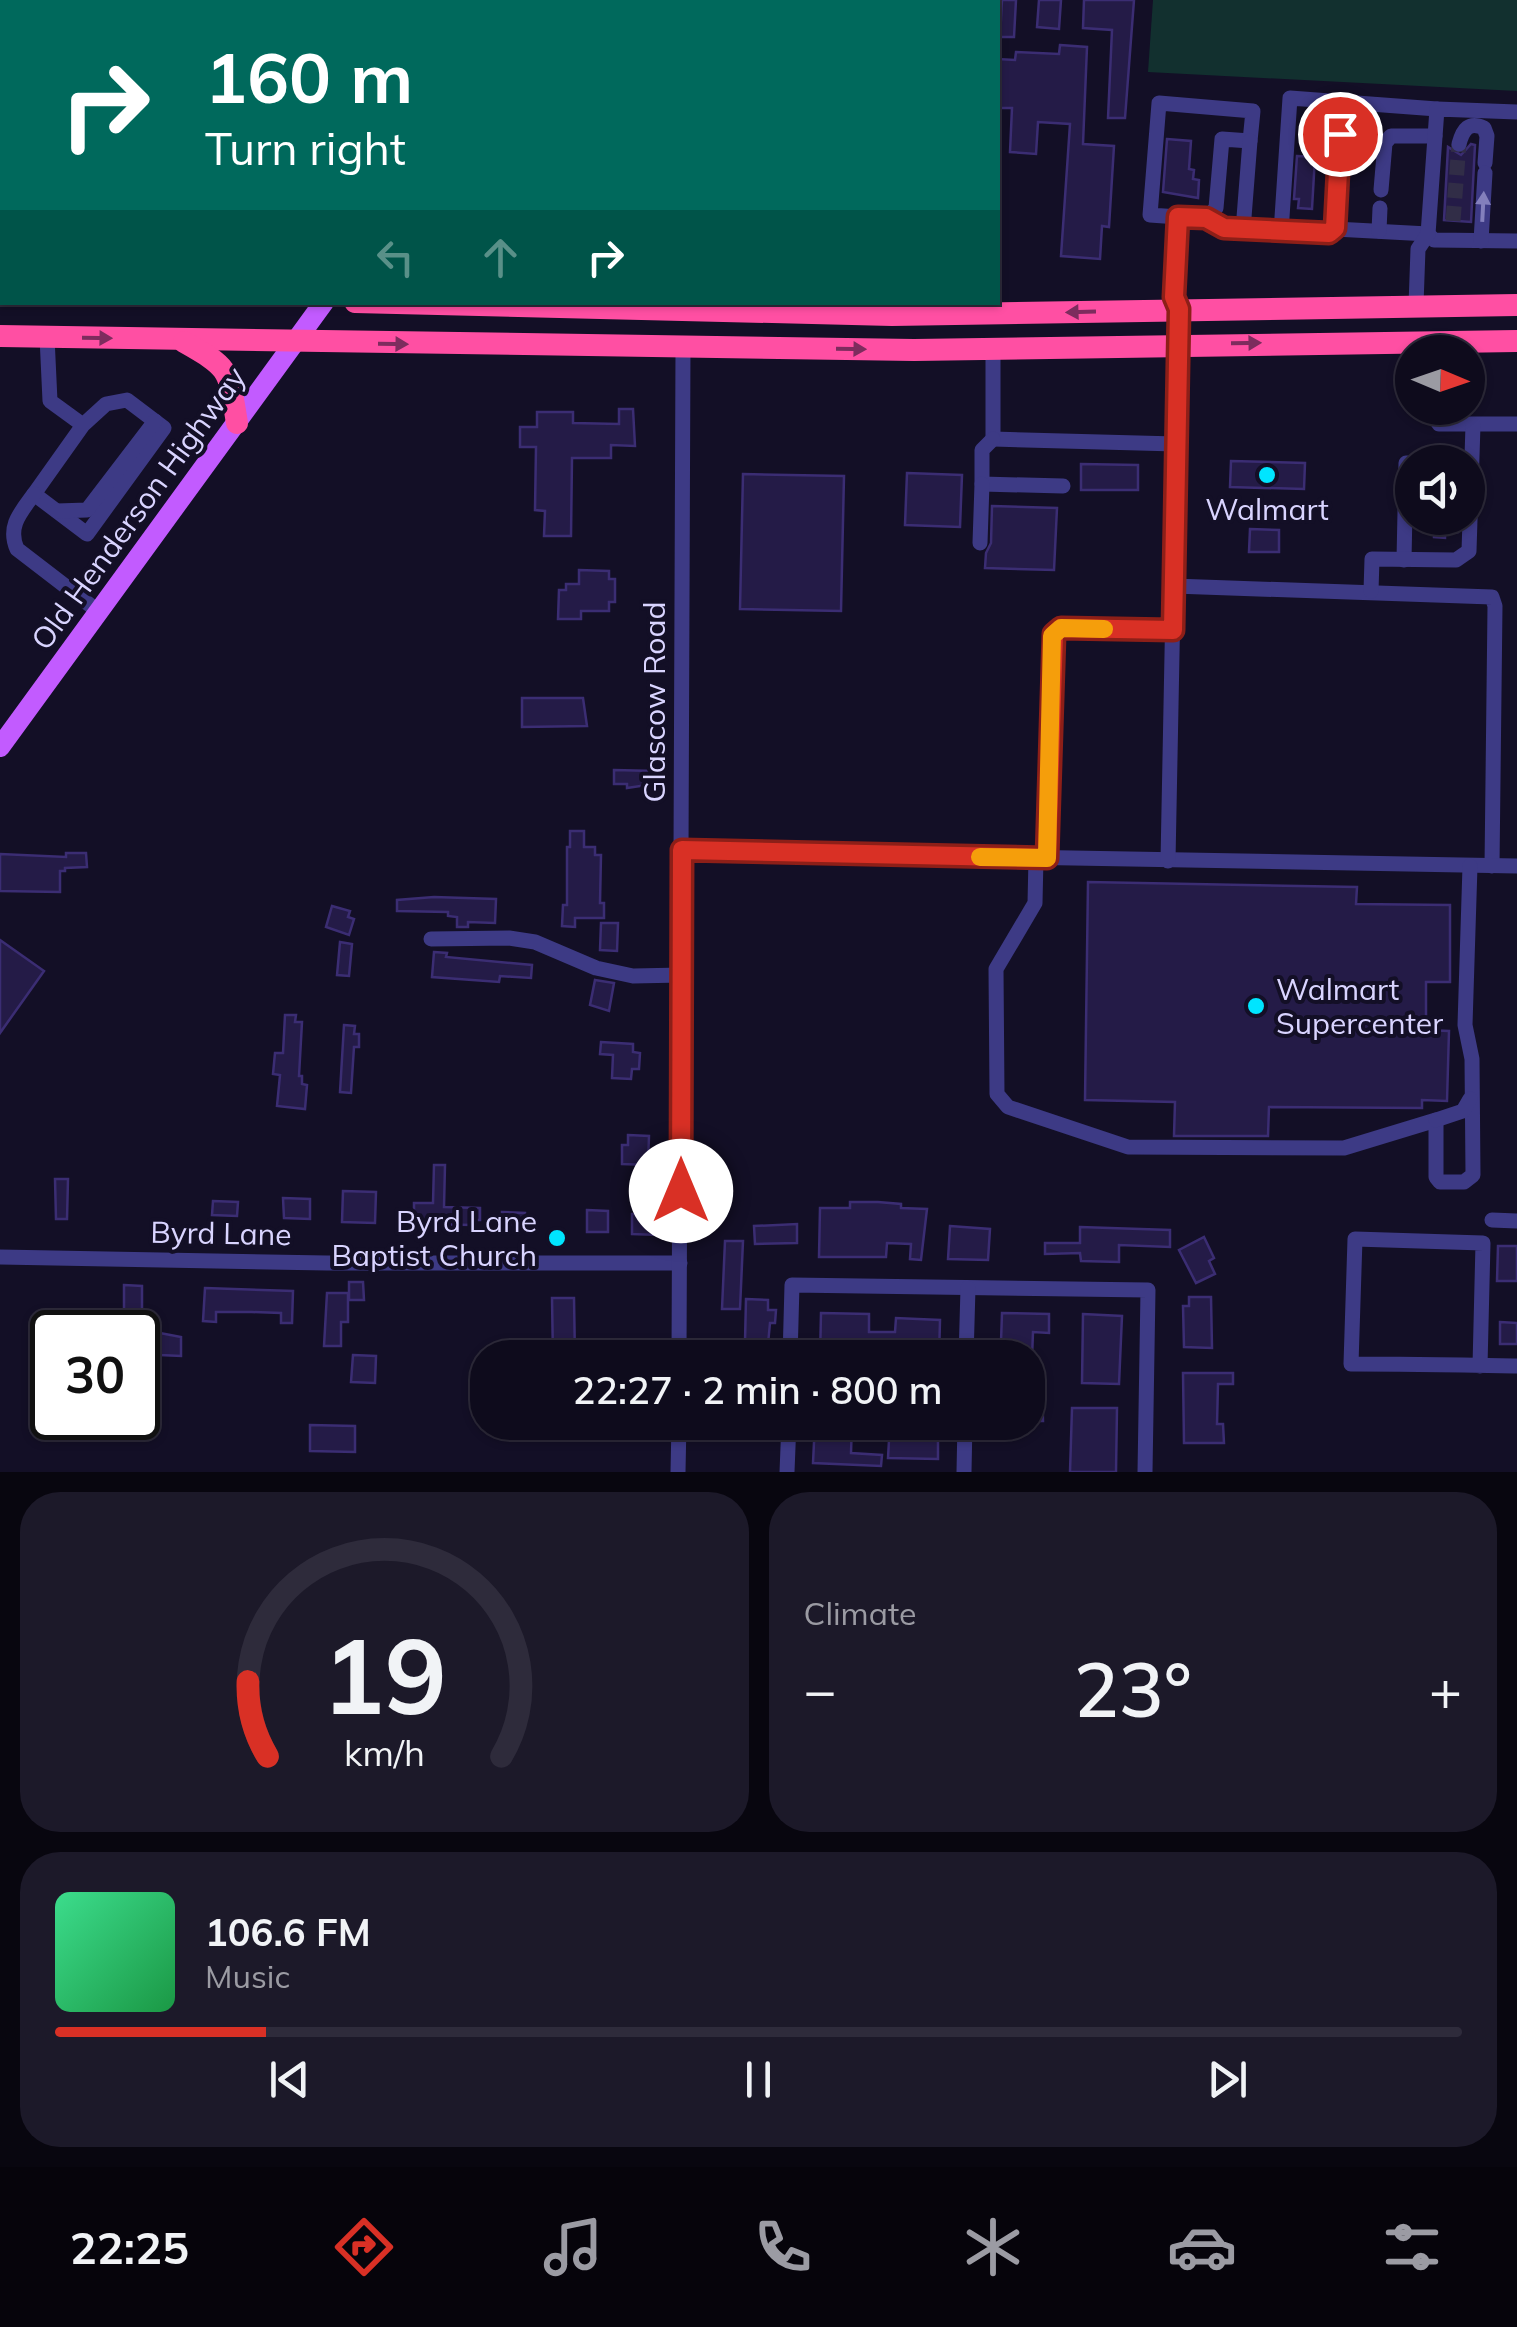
<!DOCTYPE html>
<meta charset="utf-8">
<style>
body{margin:0;font-family:Mulish,sans-serif;background:#1c1929;color:#f1f3f6;height:100vh;display:flex;flex-direction:column;font-size:38px;white-space:nowrap}
*{box-sizing:border-box;margin:0}
p{font-size:32px;color:#9b9ba3}
.icon{flex:none;width:55px;height:55px;fill:none;stroke:currentColor;stroke-width:2;stroke-linecap:round;stroke-linejoin:round}
.map{position:relative;height:1472px;overflow:hidden}
.panel{display:flex;flex-direction:column;gap:20px;padding:20px;background:#08060f;flex:1}
.panel>*{flex:none}
.top-card{position:absolute;left:0px;top:0px;width:1000px;height:305px;box-shadow:0 2px 8px #0004,0 0 0 2px #2e2b3b;background:#00695c;color:#fff;overflow:hidden}
.needle{width:65px;rotate:92deg}
.fabs{position:absolute;left:1395px;top:335px;display:grid;gap:20px}
.fabs a{display:grid;place-items:center;width:90px;height:90px;border-radius:50%;background:#0e0b1c;box-shadow:0 2px 8px #0004,0 0 0 2px #2e2b3b;font-size:50px}
.speed{position:absolute;left:30px;top:1310px;display:flex;gap:20px;font-size:50px;font-weight:700;text-align:center}
.speed>*{display:grid;place-content:center;width:130px;height:130px;border-radius:50%;background:#0e0b1c;box-shadow:0 2px 8px #0004,0 0 0 2px #2e2b3b;line-height:1}
.speed .limit{border:5px solid #111;border-radius:15px;background:#fff;color:#111}
.pin{position:absolute;display:grid;place-items:center;width:85px;height:85px;color:#fff;margin:-42px;border:5px solid #fff;border-radius:50%;box-shadow:0 2px 10px #0007}
.me{position:absolute;width:110px;margin:-55px;rotate:0deg;stroke-linejoin:round;filter:drop-shadow(0 0 8px #0008)}
.turn{display:flex;align-items:center;gap:35px;height:210px;padding:0 40px;font-size:45px}
.turn .icon{width:130px;height:130px;stroke-width:2.5}
.turn b{display:block;font-size:70px;line-height:85px}
.lanes{display:flex;align-items:center;height:95px;padding:0 40px;background:#0003;justify-content:center;gap:50px;direction:ltr}
.lanes .off{opacity:.35}
.big{font-size:75px;font-weight:600;line-height:1.1}
.panel .card{flex:1;display:flex;flex-direction:column;justify-content:center;gap:15px;min-width:0;padding:0 35px;border-radius:40px;background:#1c1929}
.panel .dial{align-items:center;gap:0}
.dial svg{height:260px;overflow:visible;fill:none;stroke:#2e2b3b;stroke-width:7;stroke-linecap:round;text-anchor:middle}
.dial text{fill:#f1f3f6;stroke:none}
.song{display:flex;align-items:center;gap:30px}
.cover{width:120px;height:120px;border-radius:15px;background:linear-gradient(135deg,hsl(150 70% 55%),hsl(140 70% 35%))}
.played{height:10px;border-radius:5px;background:linear-gradient(90deg,#d93025 15%,#2e2b3b 15%)}
.keys{display:flex;justify-content:space-around;direction:ltr}
.heat{display:flex;justify-content:space-between;align-items:center;font-size:55px;direction:ltr}
.panel .tiles{flex:1;display:grid;gap:20px;grid-template-columns:1fr 1fr}
.card:last-child{grid-column:span 2}
.trip{position:absolute;left:470px;top:1340px;width:575px;height:100px;border-radius:40px;background:#0e0b1c;box-shadow:0 2px 8px #0004,0 0 0 2px #2e2b3b;font-weight:600;line-height:100px;text-align:center}
.tabs{display:flex;height:160px;justify-content:space-around;align-items:center;background:#06040b;color:#9b9ba3}
.tabs .icon{width:70px;height:70px}
.tabs .on{color:#d93025}
.tabs b{font-size:45px;color:#f1f3f6}
.map>svg:first-child{display:block}
.green{fill:#12302f}
.building{fill:#241b47;stroke:#3b2d73;stroke-width:2.5}
.lines{fill:none;stroke-linecap:round;stroke-linejoin:round}
.minor-tunnel{stroke:#312d47;stroke-width:15;stroke-dasharray:15 8;stroke-linecap:butt}
.minor{stroke:#3d3a85;stroke-width:15}
.major{stroke:#c25bff;stroke-width:20}
.highway{stroke:#ff4fa3;stroke-width:22}
.oneway{fill:#837fbc}
.oneway2{fill:#7d2c5e}
.route-casing{stroke:#8d1f18;stroke-width:25}
.route{stroke:#d93025;stroke-width:18}
.slow{stroke:#f59e0b;stroke-width:18}
.poi-dot{fill:#00e5ff;stroke:#130f26;stroke-width:4}
.labels{text-anchor:middle;dominant-baseline:central;stroke-width:8;stroke-linejoin:round;paint-order:stroke}
.street-label{font-size:30px;fill:#d9d4ff;stroke:#130f26}
.poi-label{font-size:30px;fill:#d9d4ff;stroke:#130f26}
</style>
<div class="map">
<svg width="1517" height="1472" viewBox="0 0 1517 1472">
<rect width="100%" height="100%" fill="#130f26"/>
<!-- green -->
<polygon class="green" points="1153,0 1517,0 1517,91 1148,72"/>
<!-- building -->
<g class="building">
<polygon points="1002,0 1016,0 1014,37 1000,37"/>
<polygon points="1039,0 1061,0 1059,29 1037,27"/>
<polygon points="1084,0 1134,0 1125,118 1108,118 1112,30 1083,28"/>
<polygon points="1060,45 1087,47 1083,144 1114,146 1109,227 1102,226 1100,259 1061,256 1070,124 1038,122 1036,154 1010,152 1012,108 998,108 998,59 1015,60 1016,52 1059,54"/>
<polygon points="1167,139 1191,141 1189,169 1194,170 1193,179 1199,180 1198,198 1163,192"/>
<polygon points="1471,144 1475,145 1471,222 1444,220 1448,147 1461,155"/>
<polygon points="1297,156 1315,157 1312,209 1298,208 1299,199 1294,199"/>
<polygon points="619,409 633,409 635,446 611,445 611,458 572,458 571,536 544,536 545,511 535,510 536,447 520,447 520,427 537,427 537,412 573,412 573,423 619,424"/>
<polygon points="1231,461 1305,463 1304,489 1230,487"/>
<polygon points="1081,464 1138,465 1138,490 1081,490"/>
<polygon points="907,473 962,475 960,527 905,525"/>
<polygon points="743,474 844,476 841,611 740,609"/>
<polygon points="992,506 1057,508 1054,570 985,568 986,553 991,543"/>
<polygon points="1434,518 1459,518 1458,532 1445,532 1445,538 1434,537"/>
<polygon points="1250,529 1279,530 1279,552 1249,552"/>
<polygon points="579,570 609,571 609,579 615,579 615,602 609,602 609,611 581,611 581,619 558,619 559,590 566,590 566,584 579,584"/>
<polygon points="522,698 583,698 587,726 522,727"/>
<polygon points="614,770 655,771 654,784 627,788 627,784 614,784"/>
<polygon points="570,831 584,831 584,847 595,847 595,855 601,855 600,903 604,903 604,918 575,918 575,927 562,926 563,905 567,905 567,847 570,847"/>
<polygon points="66,853 86,853 87,867 65,868 65,871 60,871 60,892 0,891 0,854 66,857"/>
<polygon points="1088,882 1357,887 1356,904 1450,905 1450,982 1426,982 1426,1030 1449,1031 1447,1101 1422,1100 1422,1108 1269,1107 1268,1136 1174,1136 1175,1102 1085,1100"/>
<polygon points="434,897 496,899 495,923 468,922 468,927 457,927 457,917 448,916 448,912 397,911 397,900"/>
<polygon points="332,906 350,911 348,917 354,919 349,935 326,927"/>
<polygon points="601,923 618,923 617,951 600,950"/>
<polygon points="0,940 44,971 0,1033"/>
<polygon points="340,942 352,944 349,976 337,975"/>
<polygon points="434,952 447,953 446,957 532,965 531,978 500,976 499,982 432,977"/>
<polygon points="595,980 614,983 609,1011 590,1005"/>
<polygon points="285,1015 296,1015 295,1022 302,1022 299,1076 302,1076 302,1084 307,1085 305,1109 277,1106 280,1075 273,1074 275,1053 283,1053"/>
<polygon points="344,1025 355,1026 354,1034 359,1034 359,1047 354,1047 351,1093 340,1092"/>
<polygon points="601,1042 633,1044 633,1052 640,1053 639,1069 632,1069 631,1079 612,1078 613,1055 600,1054"/>
<polygon points="628,1135 649,1136 648,1165 622,1164 622,1145 628,1145"/>
<polygon points="434,1165 445,1165 444,1207 480,1208 480,1220 475,1220 474,1225 414,1224 414,1203 433,1203"/>
<polygon points="55,1179 68,1179 67,1219 56,1219"/>
<polygon points="343,1191 376,1192 375,1223 342,1222"/>
<polygon points="283,1198 310,1199 310,1219 284,1218"/>
<polygon points="213,1201 238,1202 237,1216 212,1215"/>
<polygon points="850,1202 878,1202 901,1204 901,1208 927,1209 921,1260 910,1259 911,1244 887,1243 886,1257 819,1257 820,1208 850,1208"/>
<polygon points="587,1210 608,1211 608,1232 587,1232"/>
<polygon points="502,1212 525,1213 525,1225 502,1225"/>
<polygon points="632,1214 660,1214 659,1235 632,1234"/>
<polygon points="797,1224 797,1243 755,1244 754,1226"/>
<polygon points="950,1226 990,1229 988,1260 948,1259"/>
<polygon points="1080,1227 1170,1230 1170,1247 1119,1245 1119,1262 1081,1261 1080,1253 1045,1254 1045,1243 1080,1243"/>
<polygon points="1204,1237 1214,1258 1209,1261 1215,1274 1196,1283 1179,1250"/>
<polygon points="725,1241 743,1241 740,1309 722,1309"/>
<polygon points="1498,1246 1517,1246 1517,1281 1497,1281"/>
<polygon points="349,1282 363,1282 364,1300 349,1300"/>
<polygon points="124,1285 142,1286 142,1312 124,1311"/>
<polygon points="205,1288 293,1291 292,1323 281,1323 281,1313 252,1312 216,1312 216,1322 203,1321"/>
<polygon points="327,1293 348,1293 348,1322 341,1322 341,1346 324,1346"/>
<polygon points="1189,1297 1211,1297 1212,1348 1184,1347 1183,1306 1189,1306"/>
<polygon points="552,1298 574,1298 575,1358 553,1358"/>
<polygon points="746,1299 768,1300 768,1310 776,1310 775,1323 770,1323 768,1344 758,1343 758,1350 747,1349 745,1342"/>
<polygon points="821,1313 869,1314 869,1332 895,1332 896,1318 940,1320 939,1358 820,1358"/>
<polygon points="1002,1313 1049,1314 1049,1333 1033,1332 1032,1358 992,1358 992,1342 1001,1342"/>
<polygon points="1083,1314 1122,1316 1119,1384 1082,1383"/>
<polygon points="1500,1322 1517,1323 1517,1344 1500,1344"/>
<polygon points="160,1333 181,1337 181,1356 160,1355"/>
<polygon points="353,1355 376,1356 375,1383 351,1382"/>
<polygon points="1028,1373 1042,1374 1043,1421 1028,1421"/>
<polygon points="1183,1373 1233,1373 1233,1384 1218,1384 1217,1424 1223,1424 1224,1443 1184,1443"/>
<polygon points="1072,1408 1117,1408 1116,1472 1070,1472"/>
<polygon points="815,1422 852,1422 851,1453 882,1455 881,1466 813,1463"/>
<polygon points="890,1422 938,1422 938,1459 888,1458"/>
<polygon points="310,1425 355,1426 355,1452 310,1451"/>
</g>
<g class="lines">
<!-- minor-tunnel -->
<polyline class="minor-tunnel" points="1453,221 1459,144"/>
<!-- minor -->
<g class="minor">
<polyline points="805,2 805,0"/>
<polyline points="0,111 2,111"/>
<path d="M1459,144c4,-15 10,-23 25,-16l3,8 -2,27"/>
<polyline points="1381,190 1385,143 1391,136 1435,136"/>
<polyline points="1178,217 1150,215 1159,103 1253,111 1250,141 1222,139 1216,208 1206,218"/>
<polyline points="1335,229 1428,234 1434,240 1517,241"/>
<polyline points="1243,230 1250,141"/>
<polyline points="1379,231 1380,208"/>
<polyline points="1281,232 1290,98 1437,109"/>
<polyline points="1481,241 1485,173"/>
<polyline points="0,248 2,225"/>
<polyline points="1416,305 1418,249 1428,234 1437,109 1517,112"/>
<polyline points="1179,309 1174,297 1178,217 1206,218 1224,229 1329,233 1335,229 1342,102"/>
<polyline points="47,337 50,401 83,425 106,404 127,400 164,428 87,534 34,494 83,425"/>
<polyline points="993,349 993,439 1176,444"/>
<polyline points="1428,408 1439,424 1517,424"/>
<polyline points="993,439 982,450 982,484 1063,486"/>
<path d="M34,494c-13,18 -27,32 -17,55l82,63"/>
<polyline points="57,511 87,510 155,421"/>
<polyline points="980,543 982,484"/>
<polyline points="1404,560 1406,463 1412,463"/>
<polyline points="1174,586 1492,597 1495,606 1492,866"/>
<polyline points="1371,591 1372,559 1456,560 1469,551 1473,425"/>
<polyline points="682,851 1517,866"/>
<polyline points="1036,858 1035,903 996,969 997,1094 1008,1107 1128,1147 1344,1148 1436,1120 1436,1177 1440,1182 1464,1182 1473,1175 1472,1059 1465,1025 1470,866"/>
<polyline points="1047,858 1054,633 1061,628 1173,630"/>
<polyline points="1168,861 1178,344"/>
<polyline points="431,939 509,938 535,942 596,968 633,976 682,975"/>
<polyline points="1436,1120 1463,1111 1470,1099"/>
<polyline points="1492,1220 1517,1221"/>
<polyline points="0,1257 327,1263 680,1263"/>
<polyline points="679,1358 683,346"/>
<polyline points="790,1358 792,1285 1148,1290 1145,1472"/>
<polyline points="966,1358 968,1288"/>
<path d="M1480,1366l3,-123 -128,-4 -4,125c55,0 110,1 166,2"/>
<polyline points="678,1472 679,1422"/>
<polyline points="787,1472 789,1422"/>
<polyline points="964,1472 965,1422"/>
</g>
<!-- major -->
<g class="major">
<polyline points="552,2 554,0"/>
<polyline points="0,747 324,302"/>
</g>
<!-- highway -->
<g class="highway">
<polyline points="0,296 2,296"/>
<polyline points="355,302 892,315 1517,305"/>
<polyline points="0,336 914,350 1517,341"/>
<path d="M184,342c48,27 44,28 53,81"/>
</g>
</g>
<!-- one-way arrows -->
<defs><path id="oneway-solid" d="M-6-.8H1V-3.2L6.5 0L1 3.2V.8H-6Z" transform="scale(2.5)"/></defs>
<use class="oneway" href="#oneway-solid" transform="translate(1483 207) rotate(-87)"/>
<g class="oneway2">
<use href="#oneway-solid" transform="translate(1081 312) rotate(178)"/>
<use href="#oneway-solid" transform="translate(97 338) rotate(1)"/>
<use href="#oneway-solid" transform="translate(1246 343) rotate(-1)"/>
<use href="#oneway-solid" transform="translate(393 344) rotate(1)"/>
<use href="#oneway-solid" transform="translate(851 349) rotate(1)"/>
</g>
<g class="lines">
<!-- route casing -->
<g class="route-casing">
<polyline id="route" points="681,1191 682,850 1047,858 1054,634 1061,628 1173,630 1179,309 1174,297 1178,217 1206,218 1224,228 1329,233 1335,228 1340,134"/>
</g>
<!-- route -->
<use href="#route" class="route"/>
<!-- slow -->
<polyline class="slow" points="980,857 1047,858 1052,636 1061,628 1104,629"/>
</g>
<!-- markers -->
<g class="poi-dot">
<circle cx="1267" cy="475" r="10"/>
<circle cx="1256" cy="1006" r="10"/>
<circle cx="557" cy="1238" r="10"/>
</g>
<g class="labels">
<!-- street labels -->
<g class="street-label">
<text transform="translate(138 508) rotate(-54)">Old Henderson Highway</text>
<text transform="translate(654 702) rotate(-90)">Glascow Road</text>
<text transform="translate(221 1233) rotate(1)">Byrd Lane</text>
</g>
<!-- poi labels -->
<g class="poi-label">
<text x="1267" y="509">Walmart</text>
<text x="1276" y="989" text-anchor="start">Walmart<tspan x="1276" dy="34">Supercenter</tspan></text>
<text x="537" y="1221" text-anchor="end">Byrd Lane<tspan x="537" dy="34">Baptist Church</tspan></text>
</g>
</g>
</svg>
<div class="fabs">
<a><svg class="needle" viewBox="-14 -14 28 28"><path d="M0-13l5 13h-10z" fill="#e53935"/><path d="M0 13l5-13h-10z" fill="#9b9ba3"/></svg></a>
<a><svg class="icon" aria-label="sound" viewBox="0 0 24 24"><path d="M4 9h4l5-4v14l-5-4H4zM17 9q2 3 0 6"/></svg></a>
</div>
<div class="speed"><div class="limit">30</div></div>
<div class="pin" style="left:1340px;top:134px;background:#d93025"><svg class="icon" aria-label="arrive" viewBox="0 0 24 24"><path d="M6 21V4h12l-3 4 3 4H6"/></svg></div>
<svg class="me" style="left:681px;top:1191px" viewBox="-20 -20 40 40"><circle r="19" fill="#fff"/><path d="M0-13L10 11 0 6-10 11z" fill="#d93025"/></svg>
<div class="trip">22:27 · 2 min · 800 m</div>
<div class="top-card">
<div class="turn"><svg class="icon" aria-label="right" viewBox="0 0 24 24"><path d="M7 20v-9h11M14 6l5 5-5 5"/></svg><div><b>160 m</b>Turn right</div></div>
<div class="lanes"><svg class="icon off" aria-label="left" viewBox="0 0 24 24"><path d="M17 20v-9H6M10 6l-5 5 5 5"/></svg><svg class="icon off" aria-label="ahead" viewBox="0 0 24 24"><path d="M12 20V5M6 11l6-6 6 6"/></svg><svg class="icon" aria-label="right" viewBox="0 0 24 24"><path d="M7 20v-9h11M14 6l5 5-5 5"/></svg></div>
</div>
</div>
<section class="panel">
<div class="tiles">
<div class="card dial"><svg viewBox="0 0 100 80">
<path d="M14 69A42 42 0 1 1 86 69"/>
<path d="M14 69A42 42 0 0 1 8 46" stroke="#d93025"/>
<text x="50" y="56" font-size="32" font-weight="700">19</text>
<text x="50" y="72" font-size="11">km/h</text>
</svg></div>
<div class="card"><p>Climate</p>
<div class="heat"><a>−</a><b class="big">23°</b><a>+</a></div>
</div>
<div class="card">
<div class="song"><i class="cover"></i><div><b>106.6 FM</b><p>Music</p></div></div>
<div class="played"></div>
<div class="keys"><svg class="icon" aria-label="previous" viewBox="0 0 24 24"><path d="M18 5L8 12l10 7zM5 5v14"/></svg><svg class="icon" aria-label="pause" viewBox="0 0 24 24"><path d="M8 5v14M16 5v14"/></svg><svg class="icon" aria-label="next" viewBox="0 0 24 24"><path d="M6 5l10 7-10 7zM19 5v14"/></svg></div>
</div>
</div>
</section>
<nav class="tabs">
<b>22:25</b>
<svg class="icon on" aria-label="directions" viewBox="0 0 24 24"><path d="M12 3l9 9-9 9-9-9zM9 14v-3h6M13 9l2 2-2 2"/></svg>
<svg class="icon" aria-label="music" viewBox="0 0 24 24"><path d="M9 18V5l10-2v13"/><circle cx="6" cy="18" r="3"/><circle cx="16" cy="16" r="3"/></svg>
<svg class="icon" aria-label="phone" viewBox="0 0 24 24"><path d="M5 4h4l2 5-3 2q2 4 5 5l2-3 5 2v4C11 20 4 13 5 4z"/></svg>
<svg class="icon" aria-label="climate" viewBox="0 0 24 24"><path d="M12 3v18M4 7l16 10M4 17L20 7"/></svg>
<svg class="icon" aria-label="car" viewBox="0 0 24 24"><path d="M5 17H2v-5l4-1 3-4h7l3 4 3 1v5h-3M9 17h6M6 11h13"/><circle cx="7" cy="17" r="2"/><circle cx="17" cy="17" r="2"/></svg>
<svg class="icon" aria-label="filters" viewBox="0 0 24 24"><path d="M4 7h16M4 17h16"/><circle cx="9" cy="7" r="2"/><circle cx="15" cy="17" r="2"/></svg>
</nav>
